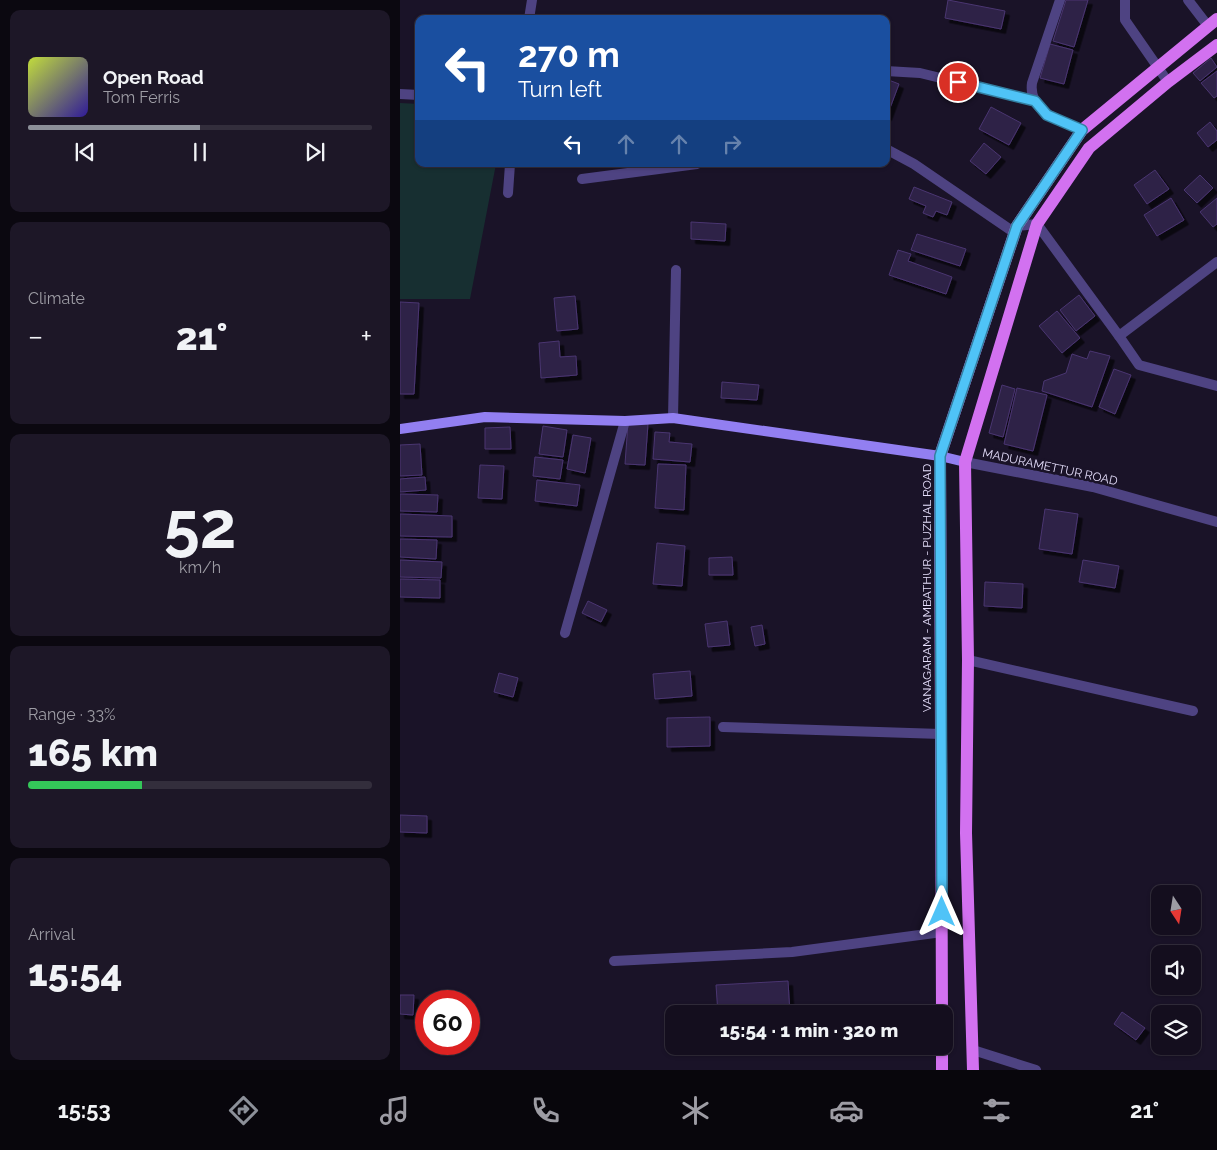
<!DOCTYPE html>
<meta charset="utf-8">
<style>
body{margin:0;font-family:Raleway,sans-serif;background:#1d1727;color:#f1f3f6;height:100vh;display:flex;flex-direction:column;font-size:19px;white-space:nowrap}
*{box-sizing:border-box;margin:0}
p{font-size:16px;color:#9d9ca4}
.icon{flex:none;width:28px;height:28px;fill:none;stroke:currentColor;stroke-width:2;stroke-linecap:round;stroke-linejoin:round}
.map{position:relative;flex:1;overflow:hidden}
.sheet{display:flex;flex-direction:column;gap:10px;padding:10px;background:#0b0810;width:400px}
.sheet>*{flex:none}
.guide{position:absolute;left:15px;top:15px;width:475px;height:152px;border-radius:10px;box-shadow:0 1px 4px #0004,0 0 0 1px #332e3c;background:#1a4fa0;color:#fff;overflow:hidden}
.needle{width:32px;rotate:168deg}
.buttons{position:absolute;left:751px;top:885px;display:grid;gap:10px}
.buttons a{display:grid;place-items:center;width:50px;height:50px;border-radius:10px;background:#140e1e;box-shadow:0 1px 4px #0004,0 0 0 1px #332e3c;font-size:25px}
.speed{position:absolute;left:15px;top:990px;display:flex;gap:10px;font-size:25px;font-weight:700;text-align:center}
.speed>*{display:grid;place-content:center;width:65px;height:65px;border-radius:50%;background:#140e1e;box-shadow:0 1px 4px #0004,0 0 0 1px #332e3c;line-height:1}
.speed .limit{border:8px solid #d22;background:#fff;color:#111}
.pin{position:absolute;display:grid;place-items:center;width:42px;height:42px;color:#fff;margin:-21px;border:2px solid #fff;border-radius:50%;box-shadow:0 1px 5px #0007}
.me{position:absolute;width:55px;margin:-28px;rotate:0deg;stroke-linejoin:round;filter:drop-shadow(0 0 4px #0008)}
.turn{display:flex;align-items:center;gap:18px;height:105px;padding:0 20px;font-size:22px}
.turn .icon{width:65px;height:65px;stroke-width:2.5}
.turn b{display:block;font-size:35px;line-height:42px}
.lanes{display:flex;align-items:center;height:48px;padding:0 20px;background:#0003;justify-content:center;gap:25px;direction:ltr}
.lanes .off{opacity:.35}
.big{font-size:38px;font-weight:800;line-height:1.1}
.sheet .tile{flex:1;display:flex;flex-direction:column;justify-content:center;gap:8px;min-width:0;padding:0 18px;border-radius:10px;background:#1d1727}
.sheet .dial{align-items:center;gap:0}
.dial b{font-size:65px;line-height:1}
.song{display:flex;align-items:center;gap:15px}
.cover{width:60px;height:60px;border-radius:8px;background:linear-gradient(135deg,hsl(70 70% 55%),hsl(250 70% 35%))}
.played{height:5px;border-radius:2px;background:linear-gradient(90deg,#8c9099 50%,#332e3c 50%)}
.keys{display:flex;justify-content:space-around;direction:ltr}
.heat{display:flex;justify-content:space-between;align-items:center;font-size:28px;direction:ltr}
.charge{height:8px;border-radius:4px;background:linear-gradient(90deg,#34c759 33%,#332e3c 0)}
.trip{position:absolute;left:265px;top:1005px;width:288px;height:50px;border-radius:10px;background:#140e1e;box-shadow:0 1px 4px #0004,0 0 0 1px #332e3c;font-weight:800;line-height:50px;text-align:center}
.tab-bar{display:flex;height:80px;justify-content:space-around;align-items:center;background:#08060c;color:#9d9ca4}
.tab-bar .icon{width:35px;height:35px}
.tab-bar .selected{color:#8c9099}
.tab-bar b{font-size:22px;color:#f1f3f6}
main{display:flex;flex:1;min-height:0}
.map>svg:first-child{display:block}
.green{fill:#172f31}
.building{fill:#2e2147;stroke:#4a3671;filter:url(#shadow)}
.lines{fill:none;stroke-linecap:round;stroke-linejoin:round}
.service{stroke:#4e4382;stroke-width:10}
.minor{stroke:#4e4382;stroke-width:10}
.secondary{stroke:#927ff1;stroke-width:10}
.primary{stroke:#d271f0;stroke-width:12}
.route-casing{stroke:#337fa1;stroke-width:12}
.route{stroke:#4fc3f7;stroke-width:9}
.labels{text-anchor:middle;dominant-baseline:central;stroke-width:5;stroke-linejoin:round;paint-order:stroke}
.street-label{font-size:12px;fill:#e5defb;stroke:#1a1328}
</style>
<main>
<section class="sheet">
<div class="tile">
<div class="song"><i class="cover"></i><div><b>Open Road</b><p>Tom Ferris</p></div></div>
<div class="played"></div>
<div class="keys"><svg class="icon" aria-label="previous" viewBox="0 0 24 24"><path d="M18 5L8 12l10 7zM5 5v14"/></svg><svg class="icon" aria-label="pause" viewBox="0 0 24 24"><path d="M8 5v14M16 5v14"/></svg><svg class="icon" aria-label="next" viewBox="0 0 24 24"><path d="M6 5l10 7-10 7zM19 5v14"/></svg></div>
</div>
<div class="tile"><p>Climate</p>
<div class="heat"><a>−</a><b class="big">21°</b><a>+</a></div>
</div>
<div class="tile dial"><b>52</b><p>km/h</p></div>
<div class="tile"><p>Range · 33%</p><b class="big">165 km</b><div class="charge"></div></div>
<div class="tile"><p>Arrival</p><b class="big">15:54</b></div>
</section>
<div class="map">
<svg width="817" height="1070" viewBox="0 0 817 1070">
<defs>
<filter id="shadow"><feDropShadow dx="4.5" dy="4.5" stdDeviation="0" flood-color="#0009"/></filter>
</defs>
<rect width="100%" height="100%" fill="#1a1328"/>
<!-- green -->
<polygon class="green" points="0,103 19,104 19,164 96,164 70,299 0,299"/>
<!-- building -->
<g class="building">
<polygon points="548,0 605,11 601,29 545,18"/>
<polygon points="666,0 688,0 674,47 653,41"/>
<polygon points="650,44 673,50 664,84 640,78"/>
<polygon points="811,58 817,67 800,81 793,73"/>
<polygon points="817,71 817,96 814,98 801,83"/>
<polygon points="486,79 499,84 487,116 486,116"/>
<polygon points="591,107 621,123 609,145 579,129"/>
<polygon points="810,122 817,131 817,140 808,147 797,133"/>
<polygon points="584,143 601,157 586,174 570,161"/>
<polygon points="755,170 769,189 747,204 734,185"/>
<polygon points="800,175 813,188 797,203 784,190"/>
<polygon points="514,187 552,202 547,215 536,211 533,217 523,213 526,206 509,199"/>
<polygon points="771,198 784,220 757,236 744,215"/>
<polygon points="817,198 817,224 813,227 800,212"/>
<polygon points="291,222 326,224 325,241 291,239"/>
<polygon points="517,234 566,249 560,266 511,250"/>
<polygon points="498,250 511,254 508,261 552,277 546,294 489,275"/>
<polygon points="679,295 695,316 676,331 660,310"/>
<polygon points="175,296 178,329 157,331 154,298"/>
<polygon points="0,302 19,303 14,394 0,394"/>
<polygon points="657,311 680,338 662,353 639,326"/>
<polygon points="159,341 160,357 176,356 177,375 141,378 139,343"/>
<polygon points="690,351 710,356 692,407 642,391 644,381 666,373 672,354 687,359"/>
<polygon points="714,369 731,375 715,414 699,407"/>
<polygon points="322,382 359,385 357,400 321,398"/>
<polygon points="602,385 615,389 603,437 589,433"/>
<polygon points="617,388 647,395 633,451 604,444"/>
<polygon points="228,423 248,424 245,465 225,464"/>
<polygon points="143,426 167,430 163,457 139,454"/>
<polygon points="110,427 111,449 85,449 85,428"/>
<polygon points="255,432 270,433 269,442 292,444 290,462 253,459"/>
<polygon points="173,435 191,438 185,473 167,469"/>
<polygon points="20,444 22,475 0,476 0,445"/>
<polygon points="135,457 163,460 160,479 133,476"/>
<polygon points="258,464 286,465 284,510 255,508"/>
<polygon points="80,465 104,466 102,499 78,498"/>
<polygon points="25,477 26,490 0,492 0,479"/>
<polygon points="137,480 180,485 177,506 135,501"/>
<polygon points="0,494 38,495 37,512 0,511"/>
<polygon points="645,509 678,514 672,554 639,549"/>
<polygon points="0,514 52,516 52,537 0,536"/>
<polygon points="0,539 37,540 36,559 0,557"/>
<polygon points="257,543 285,546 282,586 253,584"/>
<polygon points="332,557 333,575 309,575 309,558"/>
<polygon points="0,560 42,562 41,578 0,577"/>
<polygon points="683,560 719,566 715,588 679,582"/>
<polygon points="0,579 40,580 40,598 0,597"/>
<polygon points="585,582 623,584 622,608 584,606"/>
<polygon points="188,601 207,610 201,622 182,613"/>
<polygon points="327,621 330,645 308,647 305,624"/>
<polygon points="362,625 365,644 355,646 351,627"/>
<polygon points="290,671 292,696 255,699 253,674"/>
<polygon points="99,673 118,678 113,697 94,692"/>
<polygon points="310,717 310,746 267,747 267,718"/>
<polygon points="0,815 27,816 27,833 0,832"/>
<polygon points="388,981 390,1014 318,1014 316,985"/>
<polygon points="0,995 14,995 13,1015 0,1014"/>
<polygon points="722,1012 745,1028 736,1040 714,1024"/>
</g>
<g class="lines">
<!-- service -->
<g class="service">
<polyline points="725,0 725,20 768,82"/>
<polyline points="788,0 808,26"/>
<polyline points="129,19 132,0"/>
<polyline points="486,71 520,73 635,101"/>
<polyline points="0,94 19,95"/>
<polyline points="486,149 514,164 615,233"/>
<polyline points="182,179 297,164"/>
<polyline points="108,193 110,164"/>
<polyline points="273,418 276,270"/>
<polyline points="568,660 793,711"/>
<polyline points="214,961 392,952 542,932"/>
</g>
<!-- minor -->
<g class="minor">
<path d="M660,0l-28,83c-4,29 29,38 50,47"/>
<polyline points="617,226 637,224 719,336"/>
<polyline points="817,262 719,336 739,365 817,386"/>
<polyline points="565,462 693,487 817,522"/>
<polyline points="165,633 225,421"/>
<polyline points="323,727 541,734"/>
<polyline points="573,1050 636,1070"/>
</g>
<!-- secondary -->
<polyline class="secondary" points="0,429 85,417 225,421 273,418 540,456 565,462"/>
<!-- primary -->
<g class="primary">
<polyline points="542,1014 540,456 617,226 682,130 817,19"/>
<polyline points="542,1070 542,1046"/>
<polyline points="573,1070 566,833 568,660 565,462 637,224 689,148 768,82 817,45"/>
</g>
</g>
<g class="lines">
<!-- route casing -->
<g class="route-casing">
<polyline id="route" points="542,912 540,456 617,226 682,130 647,115 635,101 558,82"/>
</g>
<!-- route -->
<use href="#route" class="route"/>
</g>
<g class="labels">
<!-- street labels -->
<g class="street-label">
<text transform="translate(650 467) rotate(12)">MADURAMETTUR ROAD</text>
<text transform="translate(527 588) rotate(-90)">VANAGARAM - AMBATHUR - PUZHAL ROAD</text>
</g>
</g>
</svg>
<div class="buttons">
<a><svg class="needle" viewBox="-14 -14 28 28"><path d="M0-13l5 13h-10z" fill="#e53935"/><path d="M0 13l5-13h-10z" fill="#9d9ca4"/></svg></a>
<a><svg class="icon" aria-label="sound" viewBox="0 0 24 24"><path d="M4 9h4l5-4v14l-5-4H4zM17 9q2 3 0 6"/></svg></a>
<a><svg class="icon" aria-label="layers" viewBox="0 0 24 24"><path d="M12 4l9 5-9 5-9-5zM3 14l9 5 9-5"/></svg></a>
</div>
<div class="speed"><div class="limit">60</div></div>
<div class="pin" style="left:558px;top:82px;background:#d93025"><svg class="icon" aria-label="arrive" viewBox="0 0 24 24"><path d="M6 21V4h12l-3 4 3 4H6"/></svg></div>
<svg class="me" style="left:542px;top:912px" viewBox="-20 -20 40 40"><path d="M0-17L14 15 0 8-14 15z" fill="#4fc3f7" stroke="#fff" stroke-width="4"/></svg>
<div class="trip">15:54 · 1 min · 320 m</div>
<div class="guide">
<div class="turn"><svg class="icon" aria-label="left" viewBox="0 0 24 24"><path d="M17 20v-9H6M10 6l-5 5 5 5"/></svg><div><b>270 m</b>Turn left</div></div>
<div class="lanes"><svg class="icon" aria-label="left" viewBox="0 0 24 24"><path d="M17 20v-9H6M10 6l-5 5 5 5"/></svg><svg class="icon off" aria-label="ahead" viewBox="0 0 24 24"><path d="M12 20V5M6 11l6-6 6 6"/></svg><svg class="icon off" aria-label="ahead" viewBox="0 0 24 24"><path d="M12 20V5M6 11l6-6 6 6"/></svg><svg class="icon off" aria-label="right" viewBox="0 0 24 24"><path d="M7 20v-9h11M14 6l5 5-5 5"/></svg></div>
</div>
</div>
</main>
<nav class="tab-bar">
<b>15:53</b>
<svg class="icon selected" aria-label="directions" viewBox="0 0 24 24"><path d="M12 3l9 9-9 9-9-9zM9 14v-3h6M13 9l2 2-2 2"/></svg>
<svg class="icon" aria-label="music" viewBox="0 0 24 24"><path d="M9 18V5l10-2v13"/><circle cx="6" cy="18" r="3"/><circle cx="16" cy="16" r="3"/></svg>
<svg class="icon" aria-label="phone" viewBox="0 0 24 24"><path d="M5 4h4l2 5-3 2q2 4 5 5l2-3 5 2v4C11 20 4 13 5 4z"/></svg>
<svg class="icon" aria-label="climate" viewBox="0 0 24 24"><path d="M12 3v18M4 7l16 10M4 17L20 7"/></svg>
<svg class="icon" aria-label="car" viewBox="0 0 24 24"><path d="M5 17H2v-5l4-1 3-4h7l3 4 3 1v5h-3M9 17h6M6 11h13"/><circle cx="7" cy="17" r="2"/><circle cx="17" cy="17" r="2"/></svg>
<svg class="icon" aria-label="filters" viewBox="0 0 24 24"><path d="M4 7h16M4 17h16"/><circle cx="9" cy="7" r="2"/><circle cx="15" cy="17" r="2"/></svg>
<b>21°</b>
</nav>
